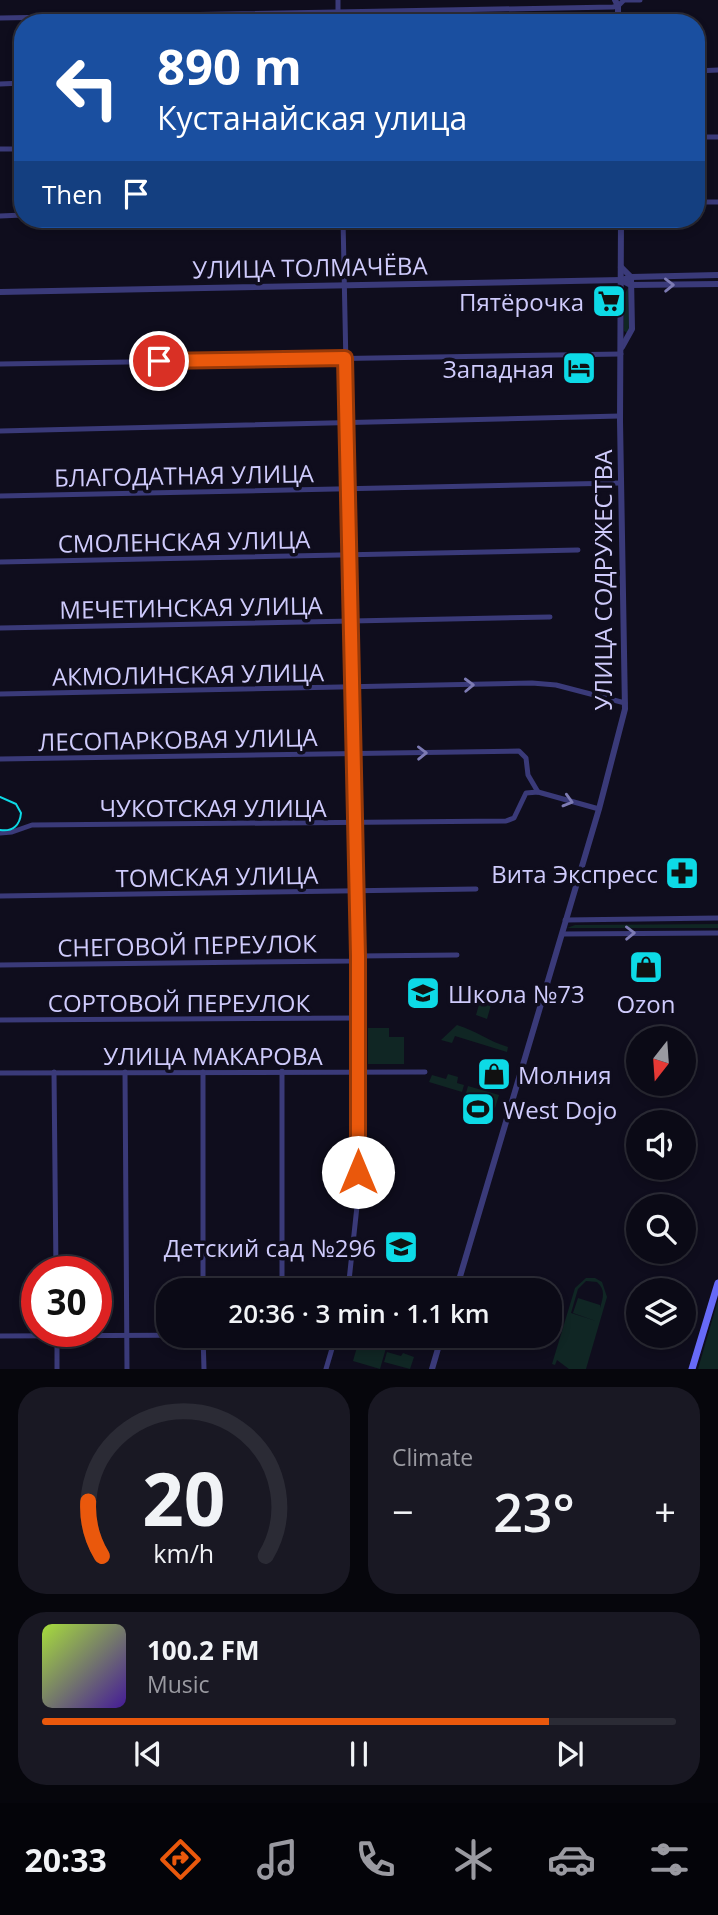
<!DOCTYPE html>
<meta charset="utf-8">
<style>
body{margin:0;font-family:"Open Sans",sans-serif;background:#191823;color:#f1f3f6;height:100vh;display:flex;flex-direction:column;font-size:26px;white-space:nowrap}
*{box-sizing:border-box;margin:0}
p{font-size:23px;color:#9a9aa1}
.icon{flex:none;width:38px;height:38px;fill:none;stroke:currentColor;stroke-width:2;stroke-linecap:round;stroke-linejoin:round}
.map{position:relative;height:1369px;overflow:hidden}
.panel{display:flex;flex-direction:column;gap:18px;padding:18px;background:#06060c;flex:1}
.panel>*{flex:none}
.banner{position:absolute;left:14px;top:14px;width:691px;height:214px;border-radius:28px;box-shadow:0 4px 10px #0003,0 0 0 2px #2b2b35;background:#1a4fa0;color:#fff;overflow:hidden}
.needle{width:46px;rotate:197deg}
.buttons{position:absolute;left:626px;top:1026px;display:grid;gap:14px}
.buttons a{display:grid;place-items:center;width:70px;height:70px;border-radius:50%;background:#0b0a16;box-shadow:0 4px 10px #0003,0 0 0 2px #2b2b35;font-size:35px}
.speed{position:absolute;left:21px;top:1256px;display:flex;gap:14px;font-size:35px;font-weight:700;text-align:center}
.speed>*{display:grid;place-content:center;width:91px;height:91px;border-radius:50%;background:#0b0a16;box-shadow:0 4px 10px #0003,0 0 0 2px #2b2b35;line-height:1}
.speed .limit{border:10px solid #d22;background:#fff;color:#111}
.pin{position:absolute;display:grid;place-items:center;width:60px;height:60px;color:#fff;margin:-30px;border:4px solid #fff;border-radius:50%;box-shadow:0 2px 7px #0007}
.me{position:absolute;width:77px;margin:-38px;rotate:0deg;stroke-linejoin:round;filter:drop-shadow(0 0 5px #0008)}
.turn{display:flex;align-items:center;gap:24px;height:147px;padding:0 28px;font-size:32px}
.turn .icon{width:91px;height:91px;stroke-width:2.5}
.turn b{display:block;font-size:49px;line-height:60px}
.then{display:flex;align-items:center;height:66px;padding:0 28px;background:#0003;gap:14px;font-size:26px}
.big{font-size:52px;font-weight:600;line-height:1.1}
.panel .tile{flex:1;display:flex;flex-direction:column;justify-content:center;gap:10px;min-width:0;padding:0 24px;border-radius:28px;background:#191823}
.panel .dial{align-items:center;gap:0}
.dial svg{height:182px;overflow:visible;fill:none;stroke:#2b2b35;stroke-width:7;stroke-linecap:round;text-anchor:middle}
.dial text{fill:#f1f3f6;stroke:none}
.song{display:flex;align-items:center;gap:21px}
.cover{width:84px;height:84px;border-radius:10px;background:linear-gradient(135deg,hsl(80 70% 55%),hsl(260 70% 35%))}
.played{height:7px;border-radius:4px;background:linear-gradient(90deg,#ea580c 80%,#2b2b35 80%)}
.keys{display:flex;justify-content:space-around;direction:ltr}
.heat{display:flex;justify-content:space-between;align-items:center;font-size:38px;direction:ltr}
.panel .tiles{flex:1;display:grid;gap:18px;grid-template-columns:1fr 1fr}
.tile:last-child{grid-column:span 2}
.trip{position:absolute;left:156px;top:1278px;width:406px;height:70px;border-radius:28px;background:#0b0a16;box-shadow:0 4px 10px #0003,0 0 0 2px #2b2b35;font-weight:600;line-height:70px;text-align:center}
.tabs{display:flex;height:112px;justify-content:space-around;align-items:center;background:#040409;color:#9a9aa1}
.tabs .icon{width:49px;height:49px}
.tabs .on{color:#ea580c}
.tabs b{font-size:32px;color:#f1f3f6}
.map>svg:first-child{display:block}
.green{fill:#102624;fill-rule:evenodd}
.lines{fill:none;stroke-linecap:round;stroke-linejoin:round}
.minor{stroke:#3a3a79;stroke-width:5}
.tertiary{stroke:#3a3a79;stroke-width:6}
.secondary{stroke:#676af7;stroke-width:7}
.tram{stroke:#0ddae6;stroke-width:2}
.oneway{stroke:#7d7bb4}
.route-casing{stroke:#983908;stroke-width:18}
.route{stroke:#ea580c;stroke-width:12}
.labels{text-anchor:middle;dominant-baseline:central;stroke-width:7;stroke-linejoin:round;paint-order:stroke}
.street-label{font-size:24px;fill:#cfcbfc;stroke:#0f0d1d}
.poi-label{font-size:24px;fill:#cfcbfc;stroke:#0f0d1d;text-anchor:end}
</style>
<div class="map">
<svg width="718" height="1369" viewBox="0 0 718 1369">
<rect width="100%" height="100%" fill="#0f0d1d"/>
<!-- green -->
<g class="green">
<polygon points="628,288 629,329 627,333 624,331 624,295"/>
<polygon points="718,924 718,928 567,928 575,925"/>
<polygon points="482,994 493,998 487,1019 476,1015"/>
<path d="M457,1025c20,6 31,16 51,22l-1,5 -52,-16 -3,7 -11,-3z"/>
<polygon points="368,1028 389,1028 389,1037 404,1037 404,1064 368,1064"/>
<polygon points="448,1074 458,1077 457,1083 464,1085 462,1092 429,1082 432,1075 446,1079"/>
<polygon points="468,1086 499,1095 495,1108 479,1103 481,1098 466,1093"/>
<path d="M586,1278h9l7,4 5,15 -21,72h-17l-12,-9 -2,5 -3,-1 23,-76zM586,1281l11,1c9,8 6,16 3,26v-3l-22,-7 -5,15 23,8 -25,-8 7,-24z"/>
<polygon points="718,1300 718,1369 698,1369"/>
<polygon points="359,1340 386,1348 380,1369 353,1361"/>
<polygon points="387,1352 401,1356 403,1353 414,1357 410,1369 384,1362"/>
</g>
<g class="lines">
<!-- minor -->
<g class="minor">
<polyline points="338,0 338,23"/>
<polyline points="0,18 613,7 618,6 624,0 640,0"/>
<polyline points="696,71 718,70"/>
<polyline points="0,84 23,83"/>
<polyline points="696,137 718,137"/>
<polyline points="0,149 23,149"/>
<polyline points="696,202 718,202"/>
<polyline points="0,216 23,215"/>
<polyline points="343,219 358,956 358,1197 348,1290"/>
<polyline points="0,364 621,354"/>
<polyline points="0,431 620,416"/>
<polyline points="0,496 621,483"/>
<polyline points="0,562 578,550"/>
<polyline points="0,628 550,617"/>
<polyline points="0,694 532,683 556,685 625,703"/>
<polyline points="0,759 519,751 526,758 528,775 538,792"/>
<polyline points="0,833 12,832 32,825 506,821 514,818 526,793 538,792 599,809"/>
<polyline points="0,896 476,889"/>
<polyline points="565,920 718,918"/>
<polyline points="562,934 718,933"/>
<polyline points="0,965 350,961 358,956 457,955"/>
<polyline points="0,1020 358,1018"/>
<polyline points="54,1072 56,1272"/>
<polyline points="125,1072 127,1369"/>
<polyline points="0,1073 425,1072"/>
<polyline points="203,1290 203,1072"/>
<polyline points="282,1290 282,1071"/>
<polyline points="203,1335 204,1369"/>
<polyline points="0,1336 219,1335"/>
<polyline points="57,1369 57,1334"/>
<polyline points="326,1369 336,1335"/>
</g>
<!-- tertiary -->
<g class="tertiary">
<polyline points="615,0 618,6 618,23"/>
<polyline points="621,267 631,277 632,329 622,347"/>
<polyline points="621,280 631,285 718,284"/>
<polyline points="0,292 621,280 631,277 718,275"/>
<polyline points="456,1290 599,809 625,709 620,421 621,219"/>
<polyline points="432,1369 442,1335"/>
</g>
<!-- secondary -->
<polyline class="secondary" points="692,1369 718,1283"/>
<!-- tram -->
<path class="tram" d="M0,797l16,7 5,9c-1,12 -8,19 -21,17"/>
</g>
<!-- one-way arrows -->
<defs><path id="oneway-chevron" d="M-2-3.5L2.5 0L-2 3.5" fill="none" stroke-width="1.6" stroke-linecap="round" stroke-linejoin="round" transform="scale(1.75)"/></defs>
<g class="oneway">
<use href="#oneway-chevron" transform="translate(669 285) rotate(-1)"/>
<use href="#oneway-chevron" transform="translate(469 685) rotate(-2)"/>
<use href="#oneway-chevron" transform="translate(422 753) rotate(-1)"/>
<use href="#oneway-chevron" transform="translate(568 801) rotate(16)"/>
<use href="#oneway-chevron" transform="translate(630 933) rotate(-1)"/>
</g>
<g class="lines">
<!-- route casing -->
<g class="route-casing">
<polyline id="route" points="159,361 345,358 358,956 358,1172"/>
</g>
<!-- route -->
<use href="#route" class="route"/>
</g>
<!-- icons -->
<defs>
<g id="supermarket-square" transform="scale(1.75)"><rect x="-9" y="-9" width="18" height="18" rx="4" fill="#0ddae6" stroke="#0f0d1d"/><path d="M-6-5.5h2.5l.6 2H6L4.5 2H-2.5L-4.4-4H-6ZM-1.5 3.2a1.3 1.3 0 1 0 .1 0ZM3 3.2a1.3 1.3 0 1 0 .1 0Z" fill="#111"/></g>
<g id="hotel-square" transform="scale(1.75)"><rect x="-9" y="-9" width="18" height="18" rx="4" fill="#0ddae6" stroke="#0f0d1d"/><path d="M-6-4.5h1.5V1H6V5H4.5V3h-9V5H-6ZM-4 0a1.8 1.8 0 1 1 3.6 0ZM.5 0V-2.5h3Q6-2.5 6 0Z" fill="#111"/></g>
<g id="pharmacy-square" transform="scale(1.75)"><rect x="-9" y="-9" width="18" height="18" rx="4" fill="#0ddae6" stroke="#0f0d1d"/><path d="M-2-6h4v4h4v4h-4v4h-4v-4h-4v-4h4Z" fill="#111"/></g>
<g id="shop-square" transform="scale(1.75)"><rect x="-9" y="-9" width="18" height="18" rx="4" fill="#0ddae6" stroke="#0f0d1d"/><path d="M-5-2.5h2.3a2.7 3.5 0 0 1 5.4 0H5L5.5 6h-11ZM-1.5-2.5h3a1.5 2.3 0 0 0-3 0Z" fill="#111"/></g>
<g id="school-square" transform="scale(1.75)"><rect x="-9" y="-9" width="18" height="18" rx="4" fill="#0ddae6" stroke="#0f0d1d"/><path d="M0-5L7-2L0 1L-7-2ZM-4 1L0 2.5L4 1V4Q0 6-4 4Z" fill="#111"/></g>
<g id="stadium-square" transform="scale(1.75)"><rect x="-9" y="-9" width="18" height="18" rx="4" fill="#0ddae6" stroke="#0f0d1d"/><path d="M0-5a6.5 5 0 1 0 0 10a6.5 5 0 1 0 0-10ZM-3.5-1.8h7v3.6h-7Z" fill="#111"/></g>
</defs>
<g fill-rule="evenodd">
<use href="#supermarket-square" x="609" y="301"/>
<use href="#hotel-square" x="579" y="368"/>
<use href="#pharmacy-square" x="682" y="873"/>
<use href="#shop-square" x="646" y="967"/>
<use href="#school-square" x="423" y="993"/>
<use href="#shop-square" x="494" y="1074"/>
<use href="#stadium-square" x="478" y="1109"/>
<use href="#school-square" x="401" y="1247"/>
</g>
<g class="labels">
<!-- street labels -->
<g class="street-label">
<text transform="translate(310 267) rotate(-1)">УЛИЦА ТОЛМАЧЁВА</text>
<text transform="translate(184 475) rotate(-1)">БЛАГОДАТНАЯ УЛИЦА</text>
<text transform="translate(184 541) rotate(-1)">СМОЛЕНСКАЯ УЛИЦА</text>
<text transform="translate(602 580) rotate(-90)">УЛИЦА СОДРУЖЕСТВА</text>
<text transform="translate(191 607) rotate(-1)">МЕЧЕТИНСКАЯ УЛИЦА</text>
<text transform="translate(188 674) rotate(-1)">АКМОЛИНСКАЯ УЛИЦА</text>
<text transform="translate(178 739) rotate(-1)">ЛЕСОПАРКОВАЯ УЛИЦА</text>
<text x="213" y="807">ЧУКОТСКАЯ УЛИЦА</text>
<text transform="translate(217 876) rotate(-1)">ТОМСКАЯ УЛИЦА</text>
<text transform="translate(187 945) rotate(-1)">СНЕГОВОЙ ПЕРЕУЛОК</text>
<text x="179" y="1002">СОРТОВОЙ ПЕРЕУЛОК</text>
<text x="213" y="1055">УЛИЦА МАКАРОВА</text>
</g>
<!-- poi labels -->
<g class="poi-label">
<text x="584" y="301">Пятёрочка</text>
<text x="554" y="368">Западная</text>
<text x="658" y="873">Вита Экспресс</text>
<text x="448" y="993" text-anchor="start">Школа №73</text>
<text x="646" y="1003" text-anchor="middle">Ozon</text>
<text x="518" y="1074" text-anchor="start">Молния</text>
<text x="503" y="1109" text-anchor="start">West Dojo</text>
<text x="376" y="1247">Детский сад №296</text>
</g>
</g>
</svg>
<div class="buttons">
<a><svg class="needle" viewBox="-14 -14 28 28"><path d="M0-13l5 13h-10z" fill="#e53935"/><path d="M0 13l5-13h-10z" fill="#9a9aa1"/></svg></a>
<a><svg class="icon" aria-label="sound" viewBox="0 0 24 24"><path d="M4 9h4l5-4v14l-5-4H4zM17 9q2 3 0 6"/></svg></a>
<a><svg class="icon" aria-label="search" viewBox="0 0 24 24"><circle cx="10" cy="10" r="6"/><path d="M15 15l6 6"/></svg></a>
<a><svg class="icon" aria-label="layers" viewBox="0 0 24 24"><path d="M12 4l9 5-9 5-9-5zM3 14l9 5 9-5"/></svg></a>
</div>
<div class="speed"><div class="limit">30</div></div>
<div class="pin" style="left:159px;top:361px;background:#d93025"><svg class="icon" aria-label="arrive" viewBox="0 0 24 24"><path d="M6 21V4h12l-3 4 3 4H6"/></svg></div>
<svg class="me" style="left:358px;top:1172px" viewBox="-20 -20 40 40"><circle r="19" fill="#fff"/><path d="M0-13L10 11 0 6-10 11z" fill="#ea580c"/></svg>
<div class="trip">20:36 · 3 min · 1.1 km</div>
<div class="banner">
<div class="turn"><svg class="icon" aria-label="left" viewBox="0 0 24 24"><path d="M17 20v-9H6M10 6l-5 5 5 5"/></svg><div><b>890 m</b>Кустанайская улица</div></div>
<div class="then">Then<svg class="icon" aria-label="arrive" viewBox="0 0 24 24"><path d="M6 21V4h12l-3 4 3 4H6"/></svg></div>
</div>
</div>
<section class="panel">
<div class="tiles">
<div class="tile dial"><svg viewBox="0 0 100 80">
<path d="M14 69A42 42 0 1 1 86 69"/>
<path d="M14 69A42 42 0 0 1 8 45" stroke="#ea580c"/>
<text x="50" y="56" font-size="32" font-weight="700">20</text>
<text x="50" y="72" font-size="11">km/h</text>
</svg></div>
<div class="tile"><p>Climate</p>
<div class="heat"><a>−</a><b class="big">23°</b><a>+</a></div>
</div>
<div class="tile">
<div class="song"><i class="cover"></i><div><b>100.2 FM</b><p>Music</p></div></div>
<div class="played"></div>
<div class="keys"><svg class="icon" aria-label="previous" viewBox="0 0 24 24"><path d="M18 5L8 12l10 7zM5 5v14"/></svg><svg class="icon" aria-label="pause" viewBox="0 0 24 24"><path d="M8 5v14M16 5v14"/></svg><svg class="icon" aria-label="next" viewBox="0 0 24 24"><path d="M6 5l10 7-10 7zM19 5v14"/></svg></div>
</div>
</div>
</section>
<nav class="tabs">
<b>20:33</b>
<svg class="icon on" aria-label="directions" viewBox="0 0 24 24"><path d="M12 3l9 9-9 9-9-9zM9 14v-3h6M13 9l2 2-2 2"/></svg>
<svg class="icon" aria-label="music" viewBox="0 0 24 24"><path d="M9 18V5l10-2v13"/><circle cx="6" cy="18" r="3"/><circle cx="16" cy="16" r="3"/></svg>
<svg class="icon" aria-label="phone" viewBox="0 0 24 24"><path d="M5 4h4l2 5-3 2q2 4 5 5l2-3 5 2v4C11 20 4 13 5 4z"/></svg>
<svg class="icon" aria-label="climate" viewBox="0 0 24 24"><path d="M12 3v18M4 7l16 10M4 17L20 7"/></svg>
<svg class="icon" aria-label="car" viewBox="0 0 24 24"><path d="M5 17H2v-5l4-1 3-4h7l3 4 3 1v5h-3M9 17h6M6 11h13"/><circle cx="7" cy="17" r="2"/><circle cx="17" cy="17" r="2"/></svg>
<svg class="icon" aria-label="filters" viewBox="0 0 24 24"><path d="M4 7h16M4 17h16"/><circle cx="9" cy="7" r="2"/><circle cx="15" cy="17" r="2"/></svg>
</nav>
